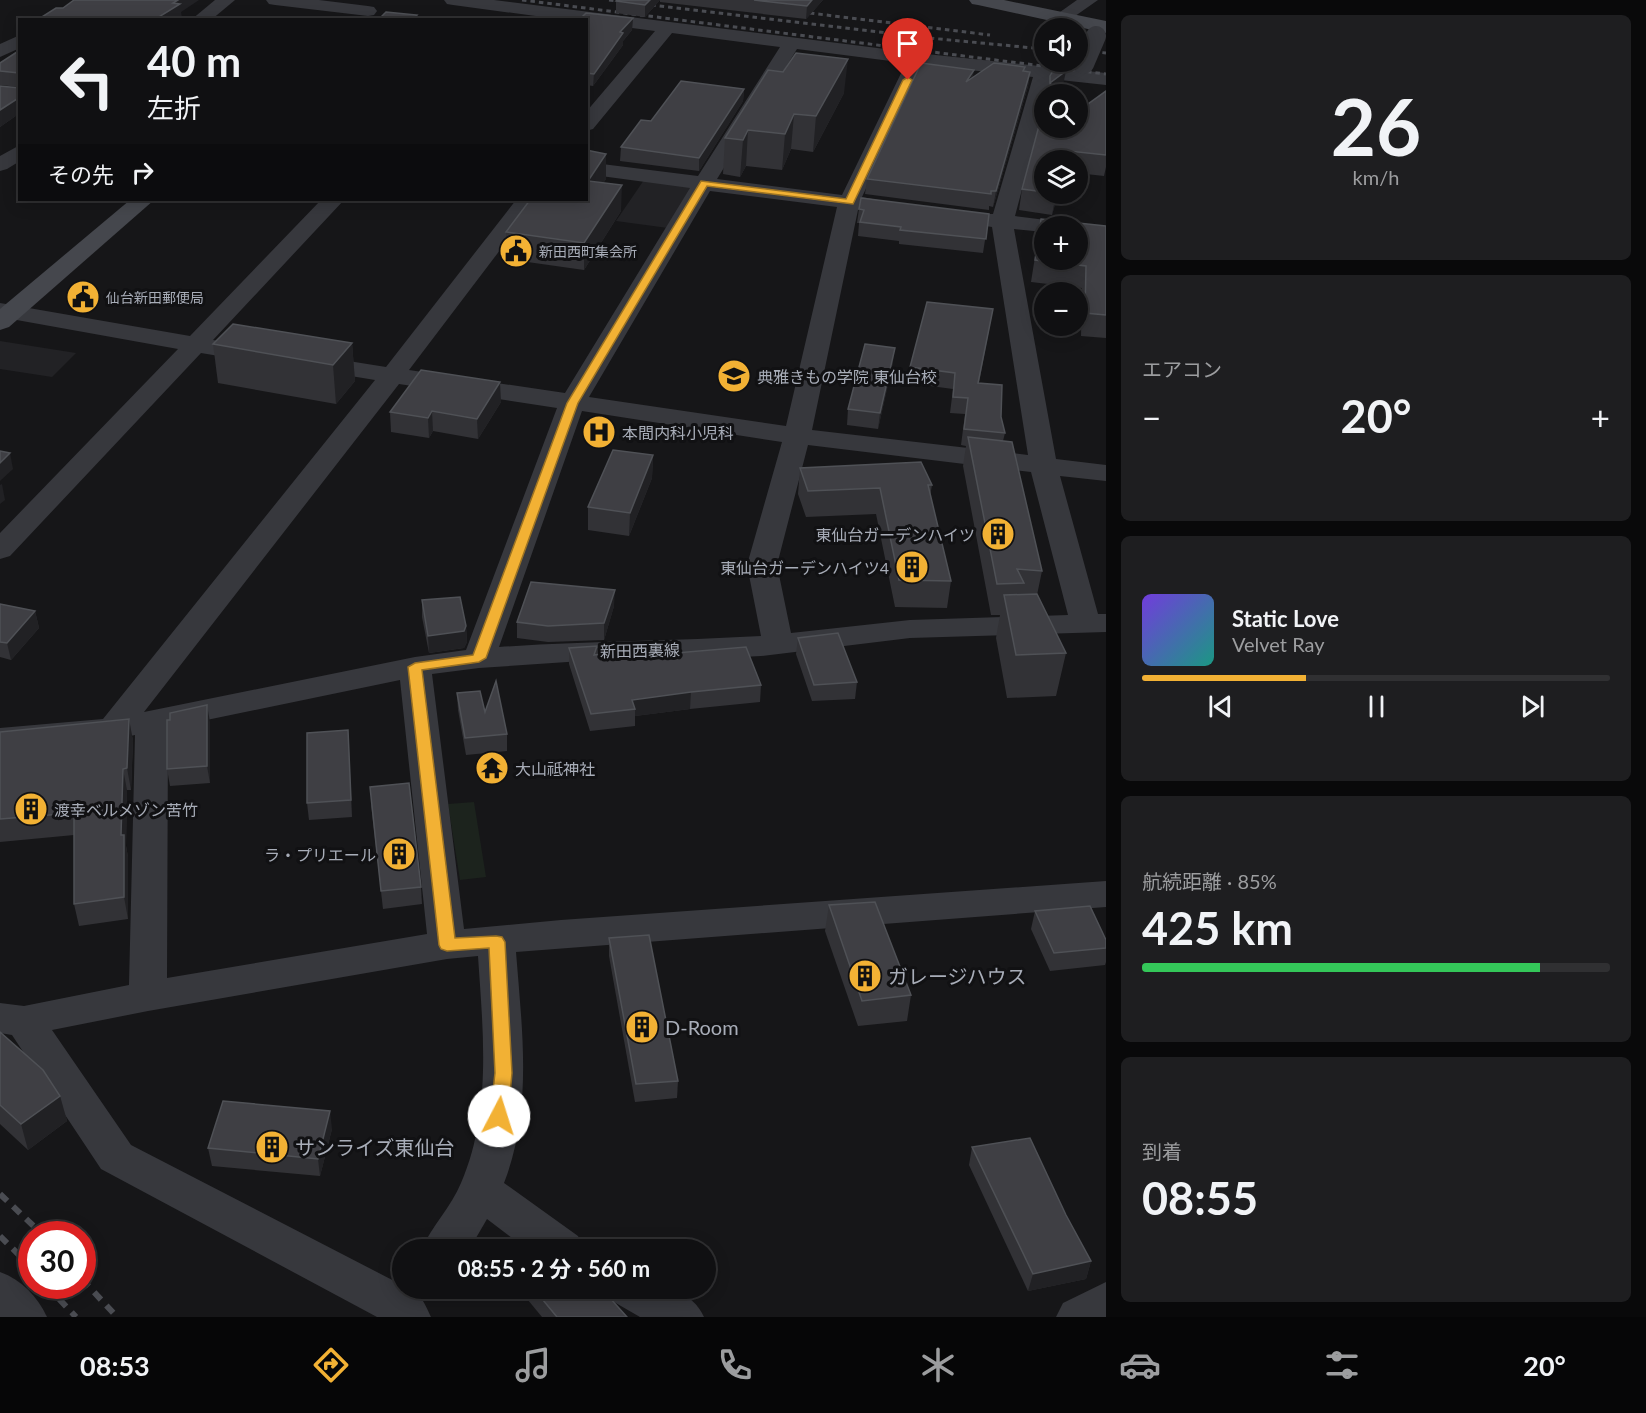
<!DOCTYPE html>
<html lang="ja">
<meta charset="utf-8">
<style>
body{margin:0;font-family:Lato,"Noto Sans JP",sans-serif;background:#1e1e20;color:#f1f3f6;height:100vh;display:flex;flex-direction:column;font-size:22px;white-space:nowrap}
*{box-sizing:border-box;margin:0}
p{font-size:20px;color:#9c9d9f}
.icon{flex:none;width:33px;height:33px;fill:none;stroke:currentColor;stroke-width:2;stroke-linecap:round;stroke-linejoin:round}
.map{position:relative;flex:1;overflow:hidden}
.details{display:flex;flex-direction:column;gap:15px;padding:15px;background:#09090a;width:540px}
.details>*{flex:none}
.guide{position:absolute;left:18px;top:18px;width:570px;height:183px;border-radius:0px;box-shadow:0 3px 15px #0003,0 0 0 2px #303032;background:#101012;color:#f1f3f6;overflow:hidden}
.buttons{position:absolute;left:1034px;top:18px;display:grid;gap:12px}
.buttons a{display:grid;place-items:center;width:54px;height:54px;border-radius:50%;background:#101012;box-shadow:0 3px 15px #0003,0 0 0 2px #303032;font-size:30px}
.speed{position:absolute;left:18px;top:1221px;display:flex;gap:12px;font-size:30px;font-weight:700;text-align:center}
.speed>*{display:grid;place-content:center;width:78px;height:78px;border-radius:50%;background:#101012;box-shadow:0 3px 15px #0003,0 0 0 2px #303032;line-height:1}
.speed .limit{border:9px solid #d22;background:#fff;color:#111}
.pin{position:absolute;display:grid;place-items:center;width:51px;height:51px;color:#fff;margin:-62px -26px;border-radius:50% 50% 50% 0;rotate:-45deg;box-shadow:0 0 6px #0007}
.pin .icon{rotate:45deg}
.me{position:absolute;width:66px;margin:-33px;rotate:5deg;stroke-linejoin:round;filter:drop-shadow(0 0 4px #0008)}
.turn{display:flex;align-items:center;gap:21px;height:126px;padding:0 30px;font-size:27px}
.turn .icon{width:78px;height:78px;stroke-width:2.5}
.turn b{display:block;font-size:42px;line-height:51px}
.then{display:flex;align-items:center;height:57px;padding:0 30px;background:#0003;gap:12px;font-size:22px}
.big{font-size:45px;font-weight:700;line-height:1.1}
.details .widget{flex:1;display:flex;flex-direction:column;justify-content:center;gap:9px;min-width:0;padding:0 21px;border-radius:9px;background:#1e1e20}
.details .dial{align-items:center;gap:0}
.dial b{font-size:78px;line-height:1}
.song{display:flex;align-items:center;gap:18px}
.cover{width:72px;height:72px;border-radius:9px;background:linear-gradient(135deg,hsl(260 70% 55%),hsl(170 70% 35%))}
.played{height:6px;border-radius:3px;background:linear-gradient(90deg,#f2b134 35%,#303032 35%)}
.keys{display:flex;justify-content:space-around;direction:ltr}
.heat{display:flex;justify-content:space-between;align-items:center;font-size:33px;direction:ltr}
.charge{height:9px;border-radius:4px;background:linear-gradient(90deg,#34c759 85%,#303032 0)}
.trip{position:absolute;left:392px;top:1239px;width:324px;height:60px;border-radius:30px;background:#101012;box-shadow:0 3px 15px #0003,0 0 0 2px #303032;font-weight:700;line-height:60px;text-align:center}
.tabs{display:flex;height:96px;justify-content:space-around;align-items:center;background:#060607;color:#9c9d9f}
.tabs .icon{width:42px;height:42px}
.tabs .active{color:#f2b134}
.tabs b{font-size:27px;color:#f1f3f6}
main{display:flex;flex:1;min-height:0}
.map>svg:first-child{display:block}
.built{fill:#222225}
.green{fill:#1c231d}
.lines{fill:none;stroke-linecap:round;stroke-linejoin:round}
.street{fill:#37383d;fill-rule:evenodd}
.secondary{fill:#45474d;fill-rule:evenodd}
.rail-far1{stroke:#4a4c52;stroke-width:3;stroke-dasharray:4.5 4;stroke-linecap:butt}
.rail{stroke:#4a4c52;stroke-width:6;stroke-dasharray:10 8;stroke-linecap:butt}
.street-bridge{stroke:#37383d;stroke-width:20}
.wall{fill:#323236}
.shaded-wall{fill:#212124}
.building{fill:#3f3f44;stroke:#4f5156;stroke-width:1.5;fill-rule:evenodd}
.route{fill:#f2b134;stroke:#9d7322;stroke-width:1.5}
.labels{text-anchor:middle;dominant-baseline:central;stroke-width:6;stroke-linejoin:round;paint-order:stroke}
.far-poi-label{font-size:14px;fill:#a8adb8;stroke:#111113;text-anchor:start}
.poi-label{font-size:16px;fill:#a8adb8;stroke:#111113;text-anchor:start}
.street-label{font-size:16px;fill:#a8adb8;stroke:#111113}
.near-poi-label{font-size:20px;fill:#a8adb8;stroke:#111113;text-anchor:start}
</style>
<main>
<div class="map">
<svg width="1106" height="1317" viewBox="0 0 1106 1317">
<rect width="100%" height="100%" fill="#161618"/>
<!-- built -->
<g class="built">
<polygon points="644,180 694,187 668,228 616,221"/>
<polygon points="0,341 76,353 52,377 0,369"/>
</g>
<!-- green -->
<polygon class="green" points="474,802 486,877 460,880 448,804"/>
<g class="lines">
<!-- street -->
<g class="street">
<polygon points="215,0 235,0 211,20 191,20"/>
<polygon points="266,0 319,0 368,6 374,7 377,11 374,15 368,16 275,5 269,4"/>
<path d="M444,0h50l423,53 189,20v12l-55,-6 -4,15h-3v12l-29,110 39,5 3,5h-13v6l-30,-3 42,230 50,6v16l-46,-5 38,138h8v18l-196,6 -149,18 -78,4h-86l-118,8 -47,6 32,255 97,-9 545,-39v26l-590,45c6,78 17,156 -12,231l74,53 6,14h-56l-41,-31 -18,31h-48c11,-24 30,-43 40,-67 31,-72 22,-151 17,-227l-31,3 -299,52 -96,19 79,115 271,140v3c17,0 23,16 29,29h-54l-276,-148 -89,-134 -12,-2v-30l24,3 105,-21 6,-250 -22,5 -113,10v-22l103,-9 272,-339 -73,-12 -4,-5 4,-5 9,-3 75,12 130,-167h22l-129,170 156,23 125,-205 -104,-14v-12l112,14 82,-129 -108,-14 -79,96 -7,2v-19l69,-81 -69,-9v-2h-21l-112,-15 -6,-1zM797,49l109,14 -64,132 -125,-16zM923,65l110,12 -40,137h-20l-3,5 3,5 19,3 36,228 -216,-25 46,-220h20l3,-5 -3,-5 -16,-3zM710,191l127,16 -51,219 -197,-29zM399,384l158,24 -91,242 -51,7 -271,55zM582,411l200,31 -35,123 14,71c-88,5 -175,5 -262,11zM808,445l223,27 37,143 -158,5 -119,13 -14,-68zM400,680l27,254 -260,44 1,-250z"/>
<polygon points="1077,0 1098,0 1068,21 1056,21 1053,17"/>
<polygon points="20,35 20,48 0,57 0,44"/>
<polygon points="20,145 20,161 7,169 0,171 0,156"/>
<polygon points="321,200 344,200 213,340 264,350 267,355 264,360 255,362 201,353 10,556 0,559 0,533 178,349 0,317 0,303 190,336"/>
<path d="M0,1272c22,8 37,24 47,45h-47z"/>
<polygon points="1106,1282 1106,1317 1056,1317 1063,1303"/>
<path d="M608,1288c36,0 78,-9 96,29h-64l-26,-15z"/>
</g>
<!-- secondary -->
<g class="secondary">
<polygon points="969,0 1004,0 1106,21 1106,33 978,5 972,4"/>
<polygon points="130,200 154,200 9,327 0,330 0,309"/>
</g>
<!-- rail-far1 -->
<g class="rail-far1">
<polyline points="522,0 1106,74"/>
<polyline points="609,0 929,38 1044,49"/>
<polyline points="793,11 990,35"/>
<polyline points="1077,50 1106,53"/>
</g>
<!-- rail -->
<g class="rail">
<polyline points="0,1194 42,1234"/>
<polyline points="0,1236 32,1268"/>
<polyline points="82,1279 117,1317"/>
<polyline points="47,1286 76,1317"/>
</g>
<!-- street-bridge -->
<polyline class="street-bridge" points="1084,64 1096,36"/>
</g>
<!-- wall -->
<g class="wall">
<polygon points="617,0 823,0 806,19 660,2 660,0 645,17 616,13 616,1"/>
<polygon points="633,18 632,30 623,41 623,45 593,86 586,85 586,20"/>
<polygon points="20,50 20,113 0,127 0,86 19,87 0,85 0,63"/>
<polygon points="1024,71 1030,72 1028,86 993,207 989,206 989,210 865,194 867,179 973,77"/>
<polygon points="744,89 743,101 699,171 620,161 621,147 651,121"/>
<polygon points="1106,91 1106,167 1104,176 1077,173 1077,160 1044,160 1044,194 1058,194 1052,215 1019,210 1022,189 1044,107 1044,128 1077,128 1077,112"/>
<polygon points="844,93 813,152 791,149 782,170 746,166 740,177 723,174 725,138"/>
<polygon points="606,154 606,179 603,183 621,211 584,270 507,259 506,232"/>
<polygon points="859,209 989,214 983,253 899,244 899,241 858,236 859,223 857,223"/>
<polygon points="1041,219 1106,226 1106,338 1081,336 1082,288 1031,282"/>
<polygon points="993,309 979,383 1001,417 1005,433 1003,441 1042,571 1037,595 1066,653 1056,696 1007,698 996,638 1000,615 991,615 963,466 966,446 961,445 965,414 950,413 953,389 908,383 910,367"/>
<polygon points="352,343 355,381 336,404 218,383 213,344"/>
<polygon points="893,362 878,429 847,425 848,409"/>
<polygon points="501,402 478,439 433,431 429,438 391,432 390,412"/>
<polygon points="653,455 652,478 629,536 588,530 588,507"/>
<polygon points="800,468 932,485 930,496 951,581 947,608 895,607 876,514 806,517 798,494"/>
<polygon points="422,600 466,626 467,642 464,648 429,653 422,617"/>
<polygon points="0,604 35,611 39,628 11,660 0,657"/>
<polygon points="614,606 604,640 548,642 517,638 517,622"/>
<polygon points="798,638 857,682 855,699 812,701 796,654"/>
<polygon points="597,646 597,654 617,657 676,653 761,685 760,702 690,709 635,716 635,726 590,731 569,664 569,648"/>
<polygon points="457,693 507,734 507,751 466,755 458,710"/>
<polygon points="129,719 133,741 131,790 127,790 126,846 128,857 128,919 79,926 74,904 74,835 0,842 0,732"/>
<polygon points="210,722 210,783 170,786 167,769"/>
<polygon points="349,747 352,817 309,820 307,803"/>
<polygon points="371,804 421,887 422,904 383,909"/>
<polygon points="829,905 911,995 907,1021 858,1026 825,931"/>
<polygon points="1035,911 1106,940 1106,962 1105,965 1050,971 1031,929"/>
<polygon points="609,938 678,1081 677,1098 635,1102 609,956"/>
<polygon points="0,1032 60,1096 67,1121 28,1150 0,1124"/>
<polygon points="332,1129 320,1176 212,1166 208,1148"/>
<polygon points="972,1147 1066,1215 1091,1261 1086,1279 1028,1291 969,1165"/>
<polygon points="518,1288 601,1288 627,1317 542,1317"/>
</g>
<!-- shaded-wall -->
<g class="shaded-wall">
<polygon points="178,0 199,0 181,12 182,18 179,20 154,20"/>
<polygon points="650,0 660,0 645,17 645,5"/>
<polygon points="812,0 823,0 806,19 807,6"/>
<polygon points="633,18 632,30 623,41 623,45 593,86 594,74 620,32"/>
<polygon points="848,59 844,93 813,152 816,116"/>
<polygon points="974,70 972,84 966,82"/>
<polygon points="1066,71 1062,90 1057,94 1050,83"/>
<polygon points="1030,72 1028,86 993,207 996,191"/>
<polygon points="744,89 743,101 699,171 699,158"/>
<polygon points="20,97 20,113 0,127 0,110"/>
<polygon points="794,114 791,149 782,170 785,134"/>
<polygon points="748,130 746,166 740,177 743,140"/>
<polygon points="606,154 606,179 588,206 588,181"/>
<polygon points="622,185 621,211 584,270 584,243"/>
<polygon points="1056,194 1058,194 1052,215"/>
<polygon points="352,343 355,381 336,404 333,365"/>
<polygon points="895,348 893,362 878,429 880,413"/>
<polygon points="500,382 501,402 478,439 477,419"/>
<polygon points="432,411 433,431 429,438 428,418"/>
<polygon points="10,453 13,469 0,481 0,463"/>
<polygon points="653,455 652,478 629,536 630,513"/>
<polygon points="2,484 5,500 0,504 0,485"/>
<polygon points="615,590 614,606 604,640 604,623"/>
<polygon points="35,611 39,628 11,660 7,643"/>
<polygon points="466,626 467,642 464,648 429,653 428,636"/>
<polygon points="691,692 690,709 635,716 635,709 632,700"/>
<polygon points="207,705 210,722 210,783 207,766"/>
<polygon points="129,719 133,741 131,790 127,768"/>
<polygon points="123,769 127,790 126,846 128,857 128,919 124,897 121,835"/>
<polygon points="60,1096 67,1121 28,1150 21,1124"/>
<polygon points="330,1111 332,1129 320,1176 318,1159"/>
<polygon points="1091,1261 1086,1279 1028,1291 1033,1274"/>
</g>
<!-- building -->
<g class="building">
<polygon points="74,0 178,0 173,3 180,4 154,20 37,20 56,8 63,8"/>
<polygon points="617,0 650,0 645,5 616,1"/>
<polygon points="754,0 812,0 807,6"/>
<polygon points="386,12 417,15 412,20 378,20"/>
<polygon points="586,13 633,18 620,32 623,33 594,74 586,73 586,20 579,20"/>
<polygon points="20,50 20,97 0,110 0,86 19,88 19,73 0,71 0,63"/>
<polygon points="796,53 848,59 816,116 794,114 785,134 748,130 743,140 725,138 768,70 783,72"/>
<polygon points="921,63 974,70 966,82 994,63 1025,67 1023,71 1030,72 996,191 991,191 991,194 867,179"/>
<polygon points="1054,69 1066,71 1050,83 1059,94 1047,94 1050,87 1050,76"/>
<polygon points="681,81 744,89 699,158 621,147 641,120 651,121"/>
<polygon points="1106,91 1106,155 1069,151 1066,160 1044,160 1044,192 1022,189 1044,107 1044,128 1077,128 1077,112"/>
<polygon points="586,150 606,154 588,181 622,185 584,243 506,232 530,200 586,200"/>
<polygon points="861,198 989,214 986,239 900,230 901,227 860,222 864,210 859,209"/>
<path d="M1041,219l65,7v89l-21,-2 1,-47 -51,-6zM1044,226h33v34h-33z"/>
<polygon points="927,302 993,309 978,383 1002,385 1001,417 1005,433 964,429 968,398 953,397 955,373 910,367"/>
<polygon points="233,324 352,343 333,365 213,344"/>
<polygon points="865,344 895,348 880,413 848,409"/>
<polygon points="421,370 500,382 477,419 432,411 428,418 390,412"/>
<polygon points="968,437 1012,442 1042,571 1017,569 1024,583 997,584"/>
<polygon points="613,450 653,455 630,513 588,507"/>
<polygon points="0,451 10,453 0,463"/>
<polygon points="921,462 932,485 928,485 951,581 899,580 880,488 808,491 800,468"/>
<polygon points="531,582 615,590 604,623 548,626 517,622"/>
<polygon points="1037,594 1066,653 1016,655 1004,595"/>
<polygon points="460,597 466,626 464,631 428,636 422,600"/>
<polygon points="0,604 35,611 7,643 0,642"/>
<polygon points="838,633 857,682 814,685 798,638"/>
<polygon points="597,646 594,655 616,652 617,657 675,650 676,653 746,647 761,685 691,692 632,700 635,709 591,714 569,648"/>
<polygon points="496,681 507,734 465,738 457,693 480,691 485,712"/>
<polygon points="207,705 207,766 167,769 167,720 170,720 170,713"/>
<polygon points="129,719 127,768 123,769 121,835 124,835 124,897 74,904 74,813 0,819 0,732"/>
<polygon points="348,730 351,800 307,803 307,733"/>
<polygon points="409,783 421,887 381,891 370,787"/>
<polygon points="875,902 911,995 862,1001 829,905"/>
<polygon points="1090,906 1106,940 1106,948 1054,953 1035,911"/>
<polygon points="649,935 678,1081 636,1084 609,938"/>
<polygon points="0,1032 43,1070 60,1096 21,1124 0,1105"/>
<polygon points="223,1101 330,1111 318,1159 208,1148"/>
<polygon points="1030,1138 1066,1215 1091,1261 1033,1274 972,1147"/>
<polygon points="558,1242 565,1250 548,1250"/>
<polygon points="533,1288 601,1288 627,1317 557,1317"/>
</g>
<!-- route -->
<polygon class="route" points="908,77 912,80 853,204 707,186 578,403 486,658 479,662 422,670 455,938 496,936 502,937 505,942 512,1073 508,1116 506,1121 499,1124 493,1121 490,1116 495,1073 489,948 447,951 441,949 439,945 408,667 415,663 473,655 567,403 701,181 846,199 903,80"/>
<!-- icons -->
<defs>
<g id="civic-disc" transform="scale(1.725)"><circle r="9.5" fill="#f2b134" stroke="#111113"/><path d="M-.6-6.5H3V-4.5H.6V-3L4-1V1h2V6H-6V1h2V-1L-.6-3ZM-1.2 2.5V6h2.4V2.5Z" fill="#111"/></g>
<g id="school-disc" transform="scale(1.725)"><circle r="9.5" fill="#f2b134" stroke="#111113"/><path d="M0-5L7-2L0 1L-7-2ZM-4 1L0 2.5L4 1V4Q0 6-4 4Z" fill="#111"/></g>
<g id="hospital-disc" transform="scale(1.725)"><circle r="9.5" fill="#f2b134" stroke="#111113"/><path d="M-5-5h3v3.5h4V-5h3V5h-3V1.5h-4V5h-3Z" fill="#111"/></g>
<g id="building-disc" transform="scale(1.725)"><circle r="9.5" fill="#f2b134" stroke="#111113"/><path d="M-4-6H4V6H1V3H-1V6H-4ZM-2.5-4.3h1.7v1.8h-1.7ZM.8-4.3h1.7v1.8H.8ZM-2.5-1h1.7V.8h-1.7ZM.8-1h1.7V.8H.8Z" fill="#111"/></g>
<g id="temple-disc" transform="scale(1.725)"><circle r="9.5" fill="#f2b134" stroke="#111113"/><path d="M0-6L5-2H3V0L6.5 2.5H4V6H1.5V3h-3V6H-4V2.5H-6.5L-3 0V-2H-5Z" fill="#111"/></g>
</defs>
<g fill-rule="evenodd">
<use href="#civic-disc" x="516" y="251"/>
<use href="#civic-disc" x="83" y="297"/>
<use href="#school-disc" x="734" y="376"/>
<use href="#hospital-disc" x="599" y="432"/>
<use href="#building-disc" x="998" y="534"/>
<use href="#building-disc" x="912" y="567"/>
<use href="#temple-disc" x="492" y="768"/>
<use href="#building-disc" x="31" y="809"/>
<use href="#building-disc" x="399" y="854"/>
<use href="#building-disc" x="865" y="976"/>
<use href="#building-disc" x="642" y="1027"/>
<use href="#building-disc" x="272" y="1147"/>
</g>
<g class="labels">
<!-- far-poi labels -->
<g class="far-poi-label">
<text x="539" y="251">新田西町集会所</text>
<text x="106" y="297">仙台新田郵便局</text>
</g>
<!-- poi labels -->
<g class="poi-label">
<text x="757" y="376">典雅きもの学院 東仙台校</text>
<text x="622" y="432">本間内科小児科</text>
<text x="975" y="534" text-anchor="end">東仙台ガーデンハイツ</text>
<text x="889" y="567" text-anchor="end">東仙台ガーデンハイツ4</text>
<text x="515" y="768">大山祗神社</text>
<text x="54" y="809">渡幸ベルメゾン苦竹</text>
<text x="376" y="854" text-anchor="end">ラ・プリエール</text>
</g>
<!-- street labels -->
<g class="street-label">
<text transform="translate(640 650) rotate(-1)">新田西裏線</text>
</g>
<!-- near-poi labels -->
<g class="near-poi-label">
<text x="888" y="976">ガレージハウス</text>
<text x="665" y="1027">D-Room</text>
<text x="295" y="1147">サンライズ東仙台</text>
</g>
</g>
</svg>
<div class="buttons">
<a><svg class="icon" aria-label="sound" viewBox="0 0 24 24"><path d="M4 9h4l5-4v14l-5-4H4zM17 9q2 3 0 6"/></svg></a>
<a><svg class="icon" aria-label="search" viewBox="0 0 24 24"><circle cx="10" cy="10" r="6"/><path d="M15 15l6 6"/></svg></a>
<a><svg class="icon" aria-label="layers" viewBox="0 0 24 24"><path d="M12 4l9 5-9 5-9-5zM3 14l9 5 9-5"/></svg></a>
<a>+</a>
<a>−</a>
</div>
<div class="speed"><div class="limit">30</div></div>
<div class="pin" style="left:908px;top:80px;background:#d93025"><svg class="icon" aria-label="arrive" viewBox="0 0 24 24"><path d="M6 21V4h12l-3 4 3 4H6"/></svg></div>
<svg class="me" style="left:499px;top:1116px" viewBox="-20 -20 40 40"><circle r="19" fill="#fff"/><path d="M0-13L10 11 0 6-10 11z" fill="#f2b134"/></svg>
<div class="trip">08:55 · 2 分 · 560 m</div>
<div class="guide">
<div class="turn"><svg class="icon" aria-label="left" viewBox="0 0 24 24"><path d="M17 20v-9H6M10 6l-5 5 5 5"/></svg><div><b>40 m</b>左折</div></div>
<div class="then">その先<svg class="icon" aria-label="right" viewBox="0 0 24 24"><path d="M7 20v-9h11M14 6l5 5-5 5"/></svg></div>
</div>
</div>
<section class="details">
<div class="widget dial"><b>26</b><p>km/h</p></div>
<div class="widget"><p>エアコン</p>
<div class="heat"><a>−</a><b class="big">20°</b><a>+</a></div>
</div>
<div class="widget">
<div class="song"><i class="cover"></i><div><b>Static Love</b><p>Velvet Ray</p></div></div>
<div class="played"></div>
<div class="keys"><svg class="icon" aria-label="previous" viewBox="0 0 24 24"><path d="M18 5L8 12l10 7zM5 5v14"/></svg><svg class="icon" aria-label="pause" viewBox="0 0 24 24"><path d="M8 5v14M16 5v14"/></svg><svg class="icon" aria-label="next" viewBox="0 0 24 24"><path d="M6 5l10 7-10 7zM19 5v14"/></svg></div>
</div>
<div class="widget"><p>航続距離 · 85%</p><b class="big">425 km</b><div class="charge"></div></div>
<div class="widget"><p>到着</p><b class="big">08:55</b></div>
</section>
</main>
<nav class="tabs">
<b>08:53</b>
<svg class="icon active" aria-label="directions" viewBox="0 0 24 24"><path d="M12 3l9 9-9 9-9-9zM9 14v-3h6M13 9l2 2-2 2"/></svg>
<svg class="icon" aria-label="music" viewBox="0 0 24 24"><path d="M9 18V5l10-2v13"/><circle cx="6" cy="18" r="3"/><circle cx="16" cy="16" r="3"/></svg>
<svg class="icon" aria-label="phone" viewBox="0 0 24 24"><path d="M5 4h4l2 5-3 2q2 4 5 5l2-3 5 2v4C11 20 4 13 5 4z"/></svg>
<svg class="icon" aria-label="climate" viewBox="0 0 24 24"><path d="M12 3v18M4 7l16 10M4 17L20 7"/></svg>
<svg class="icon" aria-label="car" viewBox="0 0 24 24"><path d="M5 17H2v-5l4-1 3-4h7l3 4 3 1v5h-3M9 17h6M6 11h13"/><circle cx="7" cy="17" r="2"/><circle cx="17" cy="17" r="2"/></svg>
<svg class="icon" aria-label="filters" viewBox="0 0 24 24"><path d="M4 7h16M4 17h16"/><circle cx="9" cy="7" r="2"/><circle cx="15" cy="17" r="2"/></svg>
<b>20°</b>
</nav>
